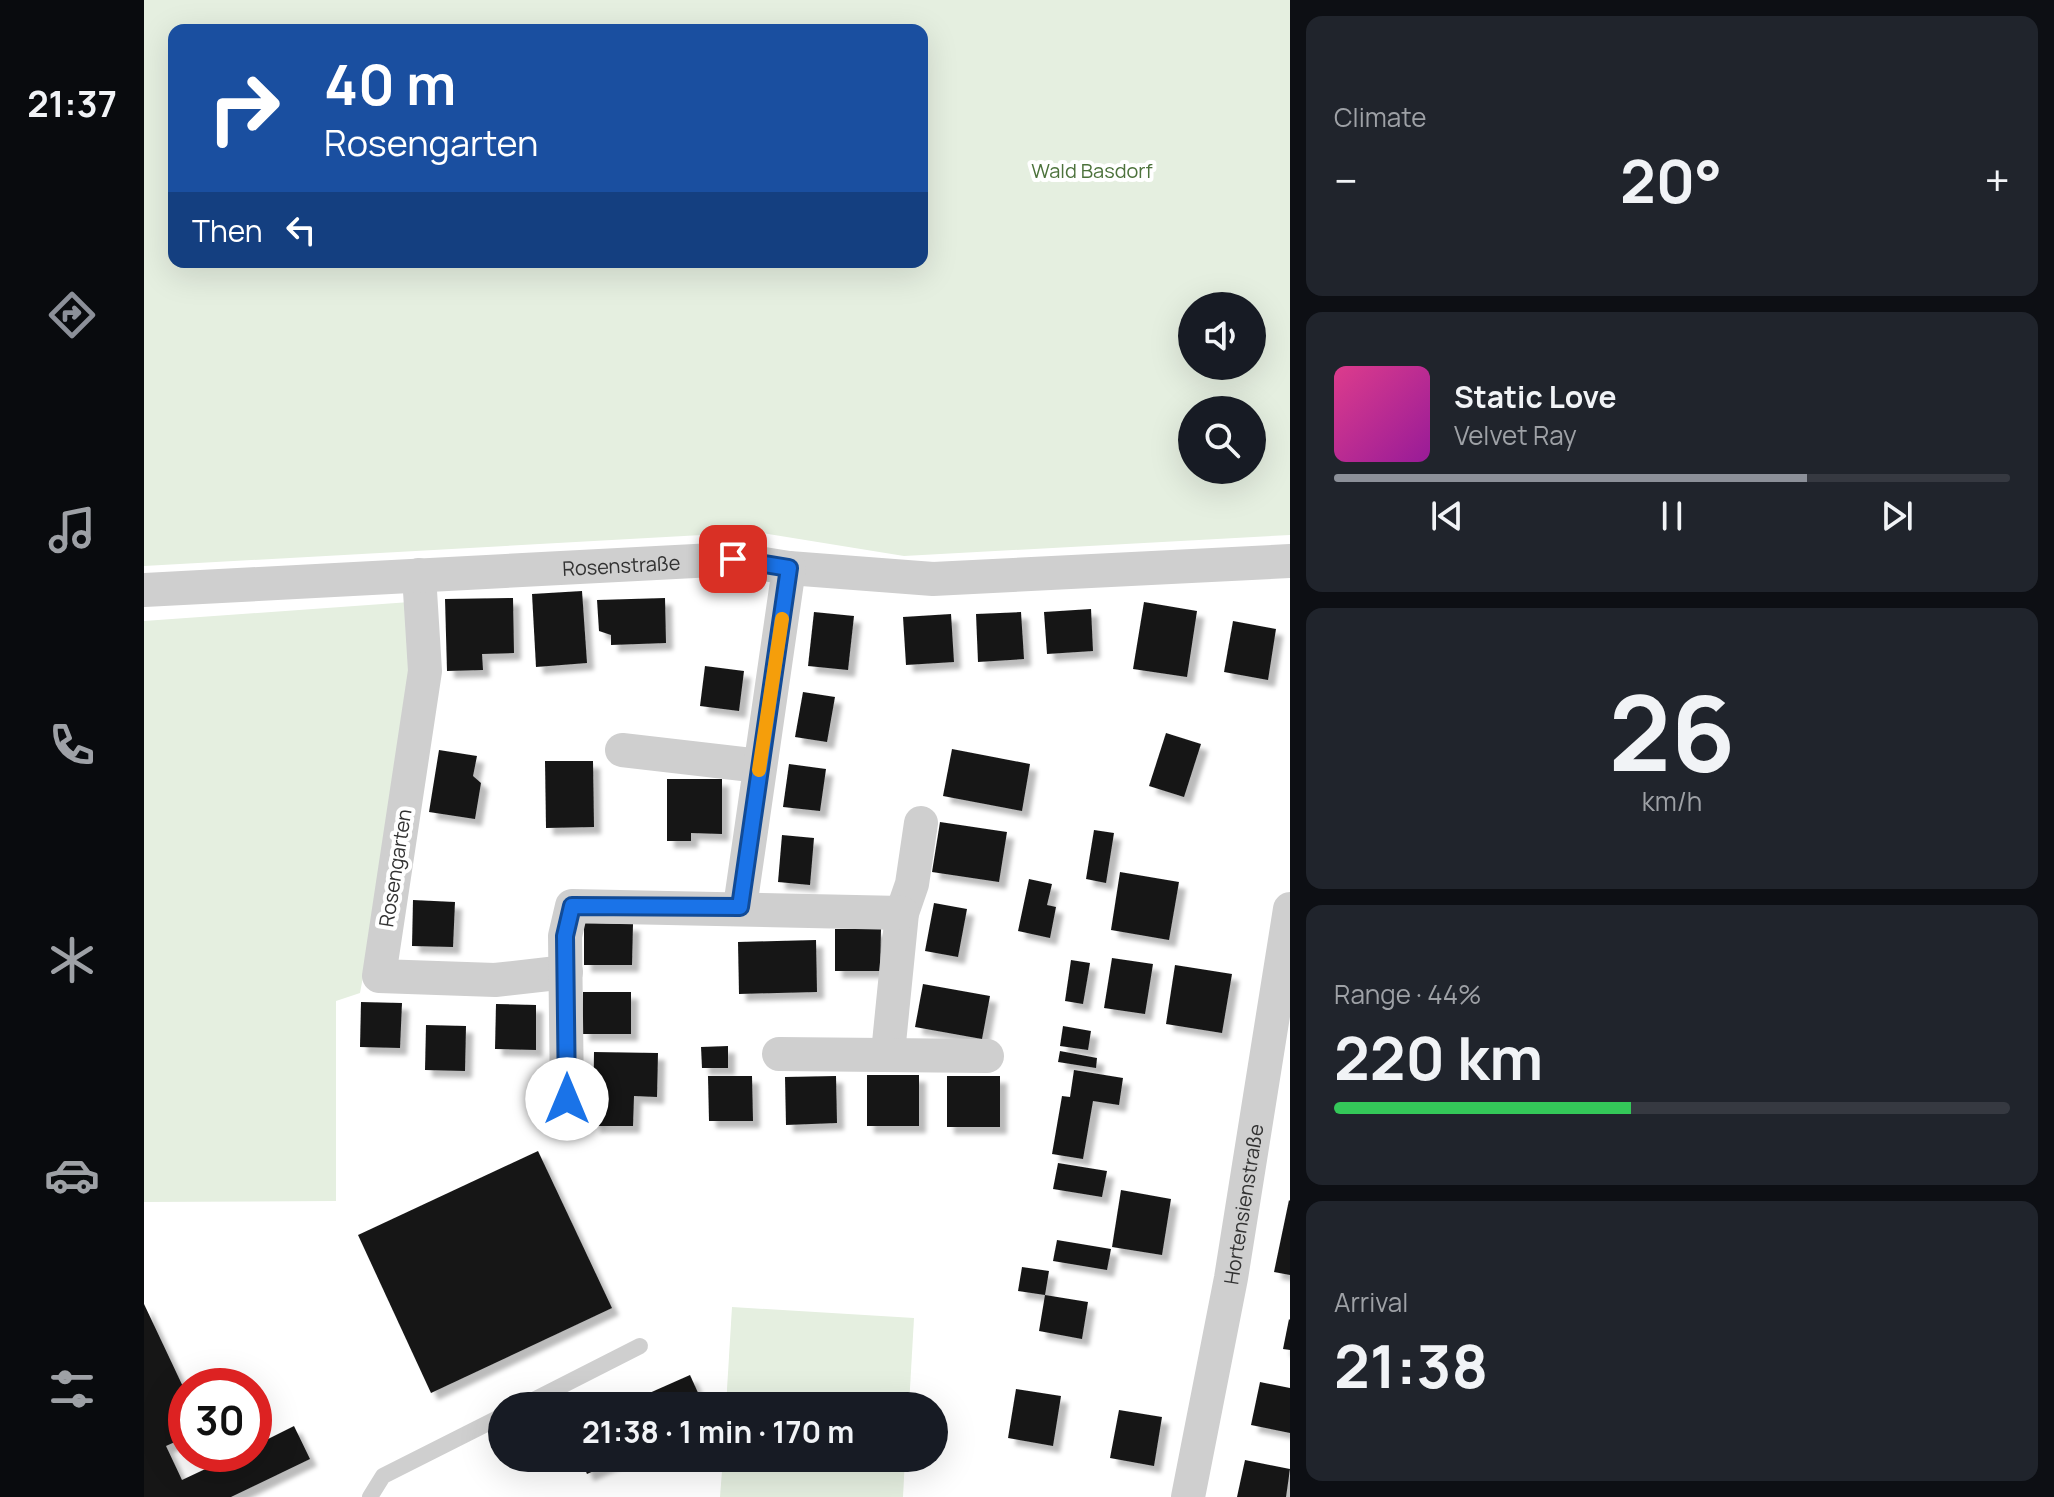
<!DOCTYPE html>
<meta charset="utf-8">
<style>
body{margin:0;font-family:Manrope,sans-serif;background:#20242c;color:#f1f3f6;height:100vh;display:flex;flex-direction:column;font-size:30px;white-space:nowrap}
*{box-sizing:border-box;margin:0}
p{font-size:26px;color:#9ea1a6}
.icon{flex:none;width:44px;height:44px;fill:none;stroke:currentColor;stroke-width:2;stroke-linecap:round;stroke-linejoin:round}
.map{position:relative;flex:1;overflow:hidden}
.side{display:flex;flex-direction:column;gap:16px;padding:16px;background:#0d0f14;width:764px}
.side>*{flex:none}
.guide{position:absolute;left:24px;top:24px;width:760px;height:244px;border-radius:16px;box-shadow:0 8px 32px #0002;background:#1a4fa0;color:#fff;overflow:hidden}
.controls{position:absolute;left:1034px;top:292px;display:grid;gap:16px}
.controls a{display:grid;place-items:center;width:88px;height:88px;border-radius:50%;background:#171b24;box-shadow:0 8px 32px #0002;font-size:40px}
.speed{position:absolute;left:24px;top:1368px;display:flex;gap:16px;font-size:40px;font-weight:700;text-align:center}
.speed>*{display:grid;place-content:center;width:104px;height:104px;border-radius:50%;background:#171b24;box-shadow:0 8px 32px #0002;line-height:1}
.speed .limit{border:12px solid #d22;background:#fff;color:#111}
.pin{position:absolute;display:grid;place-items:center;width:68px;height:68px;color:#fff;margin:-34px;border-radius:16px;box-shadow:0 4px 12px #0006}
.me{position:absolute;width:88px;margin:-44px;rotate:0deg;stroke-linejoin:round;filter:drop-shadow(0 0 6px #0008)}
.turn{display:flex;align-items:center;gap:28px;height:168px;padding:0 24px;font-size:36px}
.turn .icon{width:104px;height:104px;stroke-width:2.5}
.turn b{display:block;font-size:56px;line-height:68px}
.then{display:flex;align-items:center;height:76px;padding:0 24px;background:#0003;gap:16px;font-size:30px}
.big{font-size:60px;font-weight:700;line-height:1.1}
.side .tile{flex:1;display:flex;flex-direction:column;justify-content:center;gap:12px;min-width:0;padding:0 28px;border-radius:16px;background:#20242c}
.side .dial{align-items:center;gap:0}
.dial b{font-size:104px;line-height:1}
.song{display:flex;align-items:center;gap:24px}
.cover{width:96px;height:96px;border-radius:12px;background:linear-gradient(135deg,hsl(330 70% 55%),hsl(300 70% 35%))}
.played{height:8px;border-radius:4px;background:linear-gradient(90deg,#8c9099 70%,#363941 70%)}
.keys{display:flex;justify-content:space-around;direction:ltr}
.heat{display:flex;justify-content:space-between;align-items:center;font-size:44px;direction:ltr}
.charge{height:12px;border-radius:6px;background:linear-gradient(90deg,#34c759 44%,#363941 0)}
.trip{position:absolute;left:344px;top:1392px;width:460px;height:80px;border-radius:40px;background:#171b24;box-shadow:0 8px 32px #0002;font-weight:700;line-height:80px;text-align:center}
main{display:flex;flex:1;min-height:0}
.dock{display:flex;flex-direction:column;width:144px;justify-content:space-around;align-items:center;background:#090b0e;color:#9ea1a6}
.dock .icon{width:56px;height:56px}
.dock .selected{color:#8c9099}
.dock b{font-size:36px;color:#f1f3f6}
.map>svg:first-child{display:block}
.green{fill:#e5efe0;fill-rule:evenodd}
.building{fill:#191919;filter:url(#shadow)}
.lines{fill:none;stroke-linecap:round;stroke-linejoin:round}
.service{stroke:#cfcfcf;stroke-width:16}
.minor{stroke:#cfcfcf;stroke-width:34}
.route-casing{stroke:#114b97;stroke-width:20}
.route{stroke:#1a73e8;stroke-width:14}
.slow{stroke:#f59e0b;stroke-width:14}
.labels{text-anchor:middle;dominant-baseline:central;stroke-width:8;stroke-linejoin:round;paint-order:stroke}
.park-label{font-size:20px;fill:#4c723b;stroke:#fff}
.street-label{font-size:20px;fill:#323232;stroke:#fff}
</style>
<main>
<nav class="dock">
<b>21:37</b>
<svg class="icon selected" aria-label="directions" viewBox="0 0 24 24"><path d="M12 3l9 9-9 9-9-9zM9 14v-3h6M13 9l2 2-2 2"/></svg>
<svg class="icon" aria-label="music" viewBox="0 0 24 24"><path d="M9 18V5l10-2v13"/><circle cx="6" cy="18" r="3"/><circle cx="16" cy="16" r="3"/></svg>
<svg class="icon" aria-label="phone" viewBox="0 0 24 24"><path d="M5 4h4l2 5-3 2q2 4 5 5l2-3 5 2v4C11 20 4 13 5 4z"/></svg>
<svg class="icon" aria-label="climate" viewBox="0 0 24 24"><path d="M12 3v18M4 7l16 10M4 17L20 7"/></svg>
<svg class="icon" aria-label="car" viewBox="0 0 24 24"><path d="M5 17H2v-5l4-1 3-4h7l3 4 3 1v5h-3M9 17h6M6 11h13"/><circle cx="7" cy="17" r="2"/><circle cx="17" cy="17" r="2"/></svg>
<svg class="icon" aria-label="filters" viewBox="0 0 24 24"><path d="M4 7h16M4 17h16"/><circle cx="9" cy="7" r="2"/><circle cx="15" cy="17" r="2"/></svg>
</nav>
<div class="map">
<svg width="1146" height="1497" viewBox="0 0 1146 1497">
<defs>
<filter id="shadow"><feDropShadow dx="7" dy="7" stdDeviation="2" flood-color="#0004"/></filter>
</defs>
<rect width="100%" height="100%" fill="#fff"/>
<!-- green -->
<g class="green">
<path d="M0,0h1146v535l-386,21 -148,-24 -612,34zM30,30h748v232h-748zM1048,306h60v60h-60zM1108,410v60h-60v-60z"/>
<polygon points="266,602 268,717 216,993 192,1001 192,1201 0,1202 0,621"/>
<polygon points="588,1307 770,1318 765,1406 582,1406"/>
<polygon points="579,1458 761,1458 759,1497 576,1497"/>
</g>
<!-- building -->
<g class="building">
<polygon points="438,591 443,663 392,667 388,594"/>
<polygon points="369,598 370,653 338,654 339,670 303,671 301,599"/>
<polygon points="521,598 522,643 467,645 467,635 455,631 453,600"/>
<polygon points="1000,602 1053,611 1043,677 989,669"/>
<polygon points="947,609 949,651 903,654 900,612"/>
<polygon points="670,612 710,616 704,670 664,666"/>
<polygon points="877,612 880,659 834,662 832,614"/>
<polygon points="807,614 810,662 762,665 759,617"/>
<polygon points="1089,621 1132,629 1124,680 1080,672"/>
<polygon points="561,666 600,671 595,711 556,706"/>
<polygon points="659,692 691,697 683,742 651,737"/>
<polygon points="1022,733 1057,744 1040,797 1005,786"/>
<polygon points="808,749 886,764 878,811 799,796"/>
<polygon points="295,750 333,756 329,776 337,783 331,819 285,812"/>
<polygon points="401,761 449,761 450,827 402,828"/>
<polygon points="645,764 682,769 676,811 639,807"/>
<polygon points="523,779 578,779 578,834 547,833 547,841 523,841"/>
<polygon points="796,822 863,832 855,882 788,872"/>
<polygon points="950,830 970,833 962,883 942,879"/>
<polygon points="638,835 670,838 666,885 634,882"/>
<polygon points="976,872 1035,882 1025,940 967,930"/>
<polygon points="885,879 908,884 903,905 912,907 906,938 874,931"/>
<polygon points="269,900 311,902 309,947 268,946"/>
<polygon points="790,903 823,909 814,957 781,951"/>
<polygon points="440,923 489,924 488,965 440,965"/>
<polygon points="691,929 737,929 736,971 691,971"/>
<polygon points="672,940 673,992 595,994 594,942"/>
<polygon points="968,958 1009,964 1001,1014 960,1008"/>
<polygon points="927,960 946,963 939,1004 921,1001"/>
<polygon points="1031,965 1088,974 1078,1033 1022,1024"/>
<polygon points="779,984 846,996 838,1039 771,1027"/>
<polygon points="439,992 487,992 487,1034 438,1034"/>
<polygon points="217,1002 258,1003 256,1048 216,1047"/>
<polygon points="352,1004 392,1005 392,1050 351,1049"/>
<polygon points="282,1025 322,1026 321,1071 281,1070"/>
<polygon points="919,1026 947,1031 944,1050 916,1046"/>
<polygon points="584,1046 584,1068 558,1068 557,1047"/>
<polygon points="916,1051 953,1058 952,1068 914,1062"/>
<polygon points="450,1052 514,1053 513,1097 490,1096 489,1126 449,1126"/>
<polygon points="930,1070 979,1078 975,1105 949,1101 939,1159 908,1154 918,1096 926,1097"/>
<rect x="723" y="1075" width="52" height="51"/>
<polygon points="564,1076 608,1076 609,1121 565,1121"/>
<polygon points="692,1076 693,1123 642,1125 641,1077"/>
<rect x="803" y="1076" width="53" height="51"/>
<polygon points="394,1151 468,1308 287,1393 214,1235"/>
<polygon points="914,1163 963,1171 958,1197 909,1189"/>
<polygon points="977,1190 1027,1199 1018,1255 968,1247"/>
<polygon points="1145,1200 1146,1201 1146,1275 1130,1272"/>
<polygon points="913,1240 967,1249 963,1270 909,1261"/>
<polygon points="878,1267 905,1271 901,1295 944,1302 938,1339 895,1331 901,1295 874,1291"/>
<polygon points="0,1304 42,1393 42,1437 22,1446 38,1480 93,1454 110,1454 110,1446 150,1426 166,1459 87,1497 0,1497"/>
<polygon points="1145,1319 1146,1320 1146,1350 1139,1349"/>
<polygon points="546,1375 560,1406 476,1406"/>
<polygon points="1116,1382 1146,1388 1146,1433 1107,1425"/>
<polygon points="872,1389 917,1396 909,1446 864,1438"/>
<polygon points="975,1410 1018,1417 1010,1466 966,1458"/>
<polygon points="436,1458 479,1458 443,1474"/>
<polygon points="1101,1460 1146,1469 1142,1497 1093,1497"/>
</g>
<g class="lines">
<!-- service -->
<g class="service">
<polyline points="378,1406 496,1346"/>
<polyline points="226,1497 239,1476 358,1416"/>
</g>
<!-- minor -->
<g class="minor">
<polyline points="275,575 281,671 235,976 351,980 422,972"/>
<path id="s1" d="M0,590l589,-31 56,9 144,11 357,-18"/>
<polyline points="478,750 616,766"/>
<polyline points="596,907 645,568"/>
<polyline points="744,1053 758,913 768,884 777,823"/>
<polyline points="635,1054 843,1056"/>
<polyline points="423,1099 421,936 428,906 758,913"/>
<path id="s2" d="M1044,1497l43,-219 59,-369"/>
</g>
</g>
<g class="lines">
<!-- route casing -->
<g class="route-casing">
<polyline id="route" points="423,1099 421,936 428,906 596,907 645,568 589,559"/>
</g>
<!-- route -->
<use href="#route" class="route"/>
<!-- slow -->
<polyline class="slow" points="615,770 638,619"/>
</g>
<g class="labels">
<!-- park labels -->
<g class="park-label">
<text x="948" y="170">Wald Basdorf</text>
</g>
<!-- street labels -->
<g class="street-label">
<text stroke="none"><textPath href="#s1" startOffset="478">Rosenstraße</textPath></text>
<text transform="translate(251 868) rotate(-81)">Rosengarten</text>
<text stroke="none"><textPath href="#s2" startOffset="298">Hortensienstraße</textPath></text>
</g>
</g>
</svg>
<div class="controls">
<a><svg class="icon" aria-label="sound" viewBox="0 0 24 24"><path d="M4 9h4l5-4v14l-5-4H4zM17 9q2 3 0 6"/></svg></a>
<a><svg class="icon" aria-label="search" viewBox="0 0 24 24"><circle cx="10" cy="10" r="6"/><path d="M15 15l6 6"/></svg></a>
</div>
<div class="speed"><div class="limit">30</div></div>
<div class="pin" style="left:589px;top:559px;background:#d93025"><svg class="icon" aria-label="arrive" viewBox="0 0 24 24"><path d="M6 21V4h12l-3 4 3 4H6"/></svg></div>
<svg class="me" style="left:423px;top:1099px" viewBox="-20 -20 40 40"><circle r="19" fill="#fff"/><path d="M0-13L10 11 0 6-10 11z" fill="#1a73e8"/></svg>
<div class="trip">21:38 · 1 min · 170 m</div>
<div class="guide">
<div class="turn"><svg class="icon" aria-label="right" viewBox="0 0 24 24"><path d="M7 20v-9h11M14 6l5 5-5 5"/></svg><div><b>40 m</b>Rosengarten</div></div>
<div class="then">Then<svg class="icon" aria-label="left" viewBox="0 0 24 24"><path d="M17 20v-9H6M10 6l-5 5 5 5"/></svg></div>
</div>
</div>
<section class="side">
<div class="tile"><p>Climate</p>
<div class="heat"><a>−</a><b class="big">20°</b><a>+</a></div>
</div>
<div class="tile">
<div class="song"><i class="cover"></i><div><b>Static Love</b><p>Velvet Ray</p></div></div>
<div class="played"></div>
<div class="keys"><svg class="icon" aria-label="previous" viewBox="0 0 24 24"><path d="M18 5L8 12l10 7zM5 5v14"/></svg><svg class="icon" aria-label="pause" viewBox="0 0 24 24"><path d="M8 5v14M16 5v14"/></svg><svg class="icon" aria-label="next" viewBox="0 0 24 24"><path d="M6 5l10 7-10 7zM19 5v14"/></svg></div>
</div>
<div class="tile dial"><b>26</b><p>km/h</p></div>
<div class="tile"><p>Range · 44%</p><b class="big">220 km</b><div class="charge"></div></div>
<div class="tile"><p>Arrival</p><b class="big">21:38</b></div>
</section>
</main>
